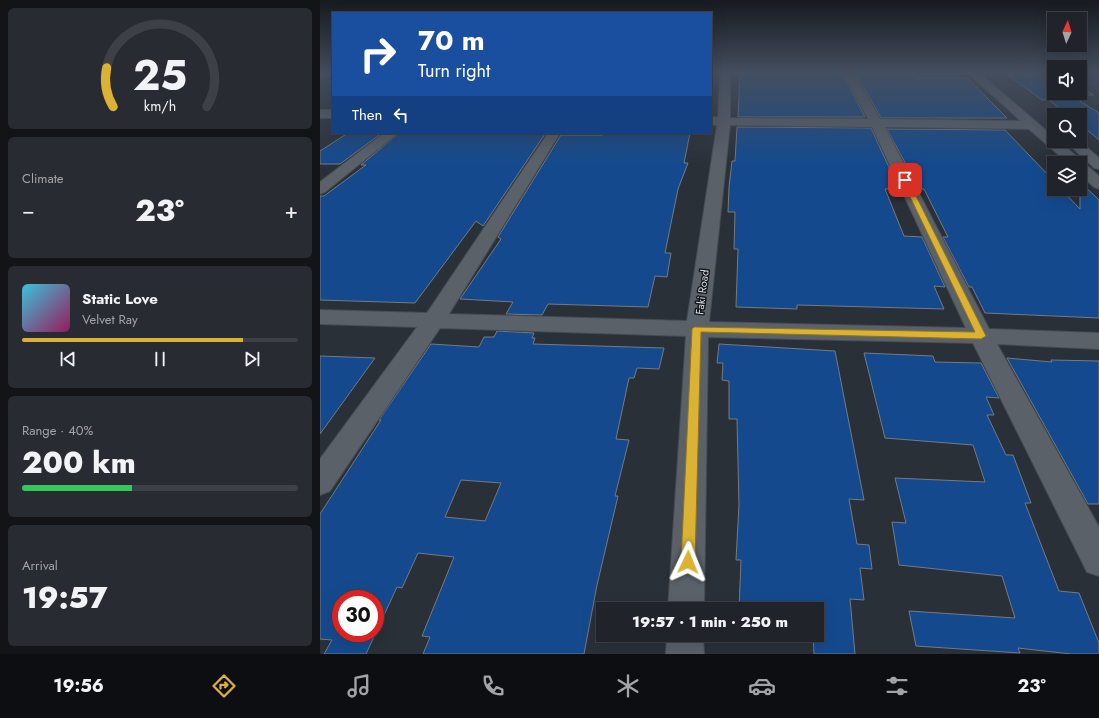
<!DOCTYPE html>
<meta charset="utf-8">
<style>
body{margin:0;font-family:Jost,sans-serif;background:#282c32;color:#f1f3f6;height:100vh;display:flex;flex-direction:column;font-size:15px;white-space:nowrap}
*{box-sizing:border-box;margin:0}
p{font-size:13px;color:#a2a4a8}
.icon{flex:none;width:22px;height:22px;fill:none;stroke:currentColor;stroke-width:2;stroke-linecap:round;stroke-linejoin:round}
.map{position:relative;flex:1;overflow:hidden}
.panel{display:flex;flex-direction:column;gap:8px;padding:8px;background:#121417;width:320px}
.panel>*{flex:none}
.banner{position:absolute;left:12px;top:12px;width:380px;height:122px;border-radius:0px;box-shadow:0 4px 16px #0002,0 0 0 1px #3d4147;background:#1a4fa0;color:#fff;overflow:hidden}
.needle{width:26px;rotate:4deg}
.fabs{position:absolute;left:727px;top:12px;display:grid;gap:8px}
.fabs a{display:grid;place-items:center;width:40px;height:40px;border-radius:0px;background:#20242a;box-shadow:0 4px 16px #0002,0 0 0 1px #3d4147;font-size:20px}
.speed{position:absolute;left:12px;top:590px;display:flex;gap:8px;font-size:20px;font-weight:700;text-align:center}
.speed>*{display:grid;place-content:center;width:52px;height:52px;border-radius:50%;background:#20242a;box-shadow:0 4px 16px #0002,0 0 0 1px #3d4147;line-height:1}
.speed .limit{border:6px solid #d22;background:#fff;color:#111}
.pin{position:absolute;display:grid;place-items:center;width:34px;height:34px;color:#fff;margin:-17px;border-radius:8px;box-shadow:0 2px 6px #0006}
.me{position:absolute;width:44px;margin:-22px;rotate:2deg;stroke-linejoin:round;filter:drop-shadow(0 0 3px #0008)}
.turn{display:flex;align-items:center;gap:14px;height:84px;padding:0 20px;font-size:18px}
.turn .icon{width:52px;height:52px;stroke-width:2.5}
.turn b{display:block;font-size:28px;line-height:34px}
.then{display:flex;align-items:center;height:38px;padding:0 20px;background:#0003;gap:8px;font-size:15px}
.big{font-size:30px;font-weight:800;line-height:1.1}
.panel .card{flex:1;display:flex;flex-direction:column;justify-content:center;gap:6px;min-width:0;padding:0 14px;border-radius:6px;background:#282c32}
.panel .dial{align-items:center;gap:0}
.dial svg{height:104px;overflow:visible;fill:none;stroke:#3d4147;stroke-width:7;stroke-linecap:round;text-anchor:middle}
.dial text{fill:#f1f3f6;stroke:none}
.song{display:flex;align-items:center;gap:12px}
.cover{width:48px;height:48px;border-radius:6px;background:linear-gradient(135deg,hsl(190 70% 55%),hsl(330 70% 35%))}
.played{height:4px;border-radius:2px;background:linear-gradient(90deg,#dbb233 80%,#3d4147 80%)}
.keys{display:flex;justify-content:space-around;direction:ltr}
.heat{display:flex;justify-content:space-between;align-items:center;font-size:22px;direction:ltr}
.charge{height:6px;border-radius:3px;background:linear-gradient(90deg,#34c759 40%,#3d4147 0)}
.trip{position:absolute;left:276px;top:602px;width:228px;height:40px;border-radius:0px;background:#20242a;box-shadow:0 4px 16px #0002,0 0 0 1px #3d4147;font-weight:800;line-height:40px;text-align:center}
.menu{display:flex;height:64px;justify-content:space-around;align-items:center;background:#0d0e11;color:#a2a4a8}
.menu .icon{width:28px;height:28px}
.menu .on{color:#dbb233}
.menu b{font-size:18px;color:#f1f3f6}
main{display:flex;flex:1;min-height:0}
.map>svg:first-child{display:block}
.built{fill:#323b48}
.building{fill:#144a8d;stroke:#747a83;fill-rule:evenodd}
.lines{fill:none;stroke-linecap:round;stroke-linejoin:round}
.minor-casing{stroke:#474b52;stroke-width:2}
.minor{fill:#5a6169;fill-rule:evenodd}
.route{fill:#dbb233;stroke:#8e7421}
.labels{text-anchor:middle;dominant-baseline:central;stroke-width:3;stroke-linejoin:round;paint-order:stroke}
.street-label{font-size:11px;fill:#dbdee3;stroke:#15181b}
</style>
<main>
<section class="panel">
<div class="card dial"><svg viewBox="0 0 100 80">
<path d="M14 69A42 42 0 1 1 86 69"/>
<path d="M14 69A42 42 0 0 1 9 39" stroke="#dbb233"/>
<text x="50" y="56" font-size="32" font-weight="700">25</text>
<text x="50" y="72" font-size="11">km/h</text>
</svg></div>
<div class="card"><p>Climate</p>
<div class="heat"><a>−</a><b class="big">23°</b><a>+</a></div>
</div>
<div class="card">
<div class="song"><i class="cover"></i><div><b>Static Love</b><p>Velvet Ray</p></div></div>
<div class="played"></div>
<div class="keys"><svg class="icon" aria-label="previous" viewBox="0 0 24 24"><path d="M18 5L8 12l10 7zM5 5v14"/></svg><svg class="icon" aria-label="pause" viewBox="0 0 24 24"><path d="M8 5v14M16 5v14"/></svg><svg class="icon" aria-label="next" viewBox="0 0 24 24"><path d="M6 5l10 7-10 7zM19 5v14"/></svg></div>
</div>
<div class="card"><p>Range · 40%</p><b class="big">200 km</b><div class="charge"></div></div>
<div class="card"><p>Arrival</p><b class="big">19:57</b></div>
</section>
<div class="map">
<svg width="779" height="654" viewBox="0 0 779 654">
<rect width="100%" height="100%" fill="#2a3038"/>
<!-- built -->
<polygon class="built" points="760,72 779,72 779,86 768,86 760,82"/>
<!-- building -->
<g class="building">
<polygon points="423,72 522,72 545,117 418,117 420,76 423,76"/>
<polygon points="535,72 593,72 597,78 647,78 687,118 561,118"/>
<polygon points="713,72 721,76 734,76 734,93 760,93 760,87 774,95 750,95 779,113 779,140 760,124 760,115 748,115 729,100 722,100 688,75 710,76"/>
<polygon points="417,127 551,128 579,189 565,189 584,236 602,237 625,287 614,286 624,309 477,305 477,309 416,307 418,249 414,249 415,212 408,212 409,187 412,161 415,161"/>
<polygon points="567,129 685,130 734,181 734,189 741,189 760,209 760,182 779,200 779,318 665,313 652,287 649,287 623,237 628,237 604,189 599,189"/>
<polygon points="28,133 62,133 20,164 0,164 0,151"/>
<polygon points="79,133 220,133 219,134 225,134 163,226 156,221 95,303 0,300 0,196 4,196 46,165 41,165"/>
<polygon points="284,133 370,133 364,163 368,163 358,189 345,253 351,253 347,277 335,276 328,307 228,304 222,315 186,314 193,302 140,299 181,239 178,237 241,135 283,135"/>
<path d="M177,331l37,2 -2,5h3l-2,6 131,4 -5,21 -22,-1 -3,10h-5l-13,61 13,1 -14,56h3l-21,89 -13,69h-161l7,-17 -8,-1 32,-79 -36,-4 -16,35 -5,-1 -31,67h-42l8,-14 -12,-1v-125l61,-94h-2l52,-76 48,3 5,-10h10zM141,480l40,3 -16,38 -40,-4zM21,599h34v34h-34z"/>
<polygon points="399,344 515,351 544,500 529,499 537,544 549,545 552,569 540,568 544,600 530,599 535,654 494,654 493,635 497,635 497,609 419,609 421,560 416,560 419,505 417,419 409,419 409,381 402,380 403,363 397,363"/>
<polygon points="544,353 613,356 615,362 661,363 679,398 666,397 674,415 667,415 686,455 693,455 711,503 705,503 739,591 759,593 779,643 779,654 751,654 698,648 700,653 596,646 589,611 695,618 682,576 579,565 572,522 586,523 575,478 665,482 653,445 565,438"/>
<polygon points="0,356 55,358 0,434"/>
<polygon points="687,358 732,362 731,360 779,361 779,504 768,504"/>
</g>
<g class="lines">
<!-- minor casing -->
<g class="minor-casing">
<g id="minor">
<rect x="0" y="72" width="13" height="5"/>
<path d="M400,72h10v46l138,1 -25,-47h10l27,47 141,2 -54,-49h11l76,65v4h5l40,35v13l-5,-2 -14,-12v-12h-12l-39,-34 -144,-2 104,202 110,4v16l-102,-5 102,183v49l-12,-4 -114,-229 -265,-6 -4,272h-36l18,-273 -246,-8 -110,163 -10,4v-36l97,-132 -97,-3v-14l107,3 121,-180h12l-111,181 238,7 30,-196h-6v-8h7zM410,125l142,2 94,201 -257,-6z"/>
<rect x="0" y="110" width="13" height="8"/>
<polygon points="64,133 78,133 5,192 0,194 0,182"/>
<polygon points="745,141 760,141 779,158 779,169 774,168"/>
<polygon points="347,635 383,635 384,654 346,654"/>
</g>
</g>
<!-- minor -->
<use href="#minor" class="minor"/>
</g>
<!-- sky -->
<linearGradient id="sky" x2="0" y2="1"><stop stop-color="#171a1f"/><stop offset="0.44" stop-color="#444e5e"/><stop offset="1" stop-color="#444e5e" stop-opacity="0"/></linearGradient>
<rect width="779" height="164" fill="url(#sky)"/>
<!-- route -->
<polygon class="route" points="585,178 588,180 666,336 661,339 381,332 375,562 373,567 368,569 363,567 361,562 372,329 374,327 655,332 582,180"/>
<g class="labels">
<!-- street labels -->
<g class="street-label">
<text transform="translate(382 292) rotate(-83)">Faki Road</text>
</g>
</g>
</svg>
<div class="fabs">
<a><svg class="needle" viewBox="-14 -14 28 28"><path d="M0-13l5 13h-10z" fill="#e53935"/><path d="M0 13l5-13h-10z" fill="#a2a4a8"/></svg></a>
<a><svg class="icon" aria-label="sound" viewBox="0 0 24 24"><path d="M4 9h4l5-4v14l-5-4H4zM17 9q2 3 0 6"/></svg></a>
<a><svg class="icon" aria-label="search" viewBox="0 0 24 24"><circle cx="10" cy="10" r="6"/><path d="M15 15l6 6"/></svg></a>
<a><svg class="icon" aria-label="layers" viewBox="0 0 24 24"><path d="M12 4l9 5-9 5-9-5zM3 14l9 5 9-5"/></svg></a>
</div>
<div class="speed"><div class="limit">30</div></div>
<div class="pin" style="left:585px;top:180px;background:#d93025"><svg class="icon" aria-label="arrive" viewBox="0 0 24 24"><path d="M6 21V4h12l-3 4 3 4H6"/></svg></div>
<svg class="me" style="left:368px;top:562px" viewBox="-20 -20 40 40"><path d="M0-17L14 15 0 8-14 15z" fill="#dbb233" stroke="#fff" stroke-width="4"/></svg>
<div class="trip">19:57 · 1 min · 250 m</div>
<div class="banner">
<div class="turn"><svg class="icon" aria-label="right" viewBox="0 0 24 24"><path d="M7 20v-9h11M14 6l5 5-5 5"/></svg><div><b>70 m</b>Turn right</div></div>
<div class="then">Then<svg class="icon" aria-label="left" viewBox="0 0 24 24"><path d="M17 20v-9H6M10 6l-5 5 5 5"/></svg></div>
</div>
</div>
</main>
<nav class="menu">
<b>19:56</b>
<svg class="icon on" aria-label="directions" viewBox="0 0 24 24"><path d="M12 3l9 9-9 9-9-9zM9 14v-3h6M13 9l2 2-2 2"/></svg>
<svg class="icon" aria-label="music" viewBox="0 0 24 24"><path d="M9 18V5l10-2v13"/><circle cx="6" cy="18" r="3"/><circle cx="16" cy="16" r="3"/></svg>
<svg class="icon" aria-label="phone" viewBox="0 0 24 24"><path d="M5 4h4l2 5-3 2q2 4 5 5l2-3 5 2v4C11 20 4 13 5 4z"/></svg>
<svg class="icon" aria-label="climate" viewBox="0 0 24 24"><path d="M12 3v18M4 7l16 10M4 17L20 7"/></svg>
<svg class="icon" aria-label="car" viewBox="0 0 24 24"><path d="M5 17H2v-5l4-1 3-4h7l3 4 3 1v5h-3M9 17h6M6 11h13"/><circle cx="7" cy="17" r="2"/><circle cx="17" cy="17" r="2"/></svg>
<svg class="icon" aria-label="filters" viewBox="0 0 24 24"><path d="M4 7h16M4 17h16"/><circle cx="9" cy="7" r="2"/><circle cx="15" cy="17" r="2"/></svg>
<b>23°</b>
</nav>
